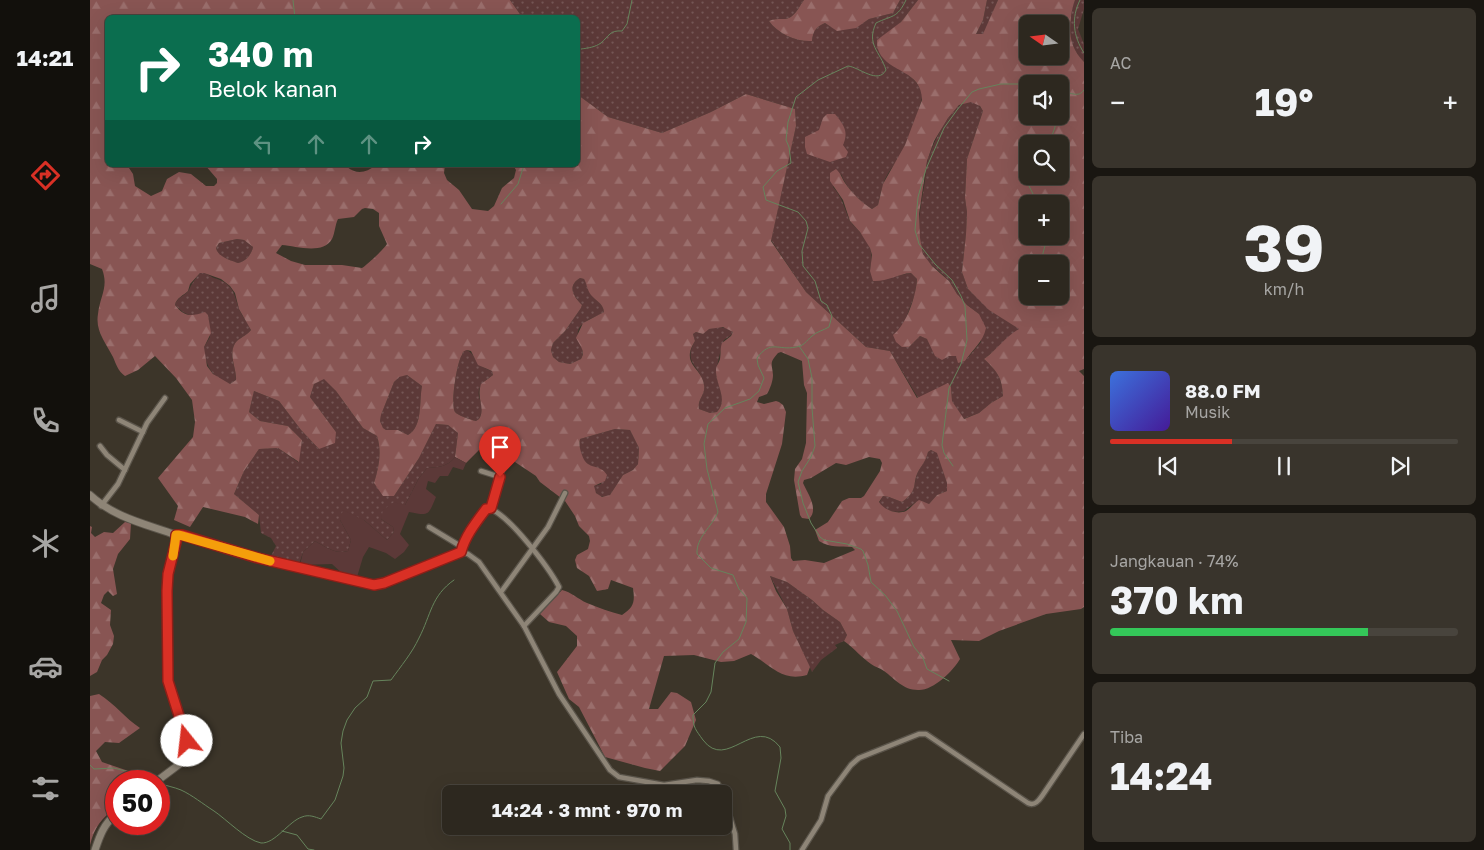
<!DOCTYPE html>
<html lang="id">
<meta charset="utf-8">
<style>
body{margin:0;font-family:"Golos Text",sans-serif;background:#39342c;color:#f1f3f6;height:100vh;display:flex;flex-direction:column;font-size:19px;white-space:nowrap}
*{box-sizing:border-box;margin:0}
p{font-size:16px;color:#a7a6a4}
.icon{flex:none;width:28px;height:28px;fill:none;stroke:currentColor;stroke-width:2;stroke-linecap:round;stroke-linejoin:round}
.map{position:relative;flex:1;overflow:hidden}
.panel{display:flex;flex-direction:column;gap:8px;padding:8px;background:#191611;width:400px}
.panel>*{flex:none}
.guide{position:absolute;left:15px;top:15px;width:475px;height:152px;border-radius:8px;box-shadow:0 5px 20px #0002,0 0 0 1px #48443d;background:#0b6e4f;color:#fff;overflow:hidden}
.needle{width:32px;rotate:284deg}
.tools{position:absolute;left:929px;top:15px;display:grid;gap:10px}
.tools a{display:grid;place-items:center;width:50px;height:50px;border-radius:8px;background:#2d281f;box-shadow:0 5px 20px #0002,0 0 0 1px #48443d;font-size:25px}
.speed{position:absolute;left:15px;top:770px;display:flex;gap:10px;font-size:25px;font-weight:700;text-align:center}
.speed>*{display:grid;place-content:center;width:65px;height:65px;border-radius:50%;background:#2d281f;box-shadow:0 5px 20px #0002,0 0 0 1px #48443d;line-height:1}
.speed .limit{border:8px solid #d22;background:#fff;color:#111}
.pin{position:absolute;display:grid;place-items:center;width:42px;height:42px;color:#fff;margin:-51px -21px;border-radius:50% 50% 50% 0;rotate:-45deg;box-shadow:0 0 5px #0007}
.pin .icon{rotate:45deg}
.me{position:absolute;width:55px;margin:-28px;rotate:344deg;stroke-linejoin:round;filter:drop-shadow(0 0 4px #0008)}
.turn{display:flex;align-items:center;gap:18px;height:105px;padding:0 20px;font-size:22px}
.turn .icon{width:65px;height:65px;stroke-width:2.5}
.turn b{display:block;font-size:35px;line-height:42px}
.lanes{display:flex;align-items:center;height:48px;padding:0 20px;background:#0003;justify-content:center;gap:25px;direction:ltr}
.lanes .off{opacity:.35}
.big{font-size:38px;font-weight:700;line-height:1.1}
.panel .widget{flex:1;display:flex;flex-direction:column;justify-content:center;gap:8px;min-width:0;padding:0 18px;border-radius:8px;background:#39342c}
.panel .dial{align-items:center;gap:0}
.dial b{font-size:65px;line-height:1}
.song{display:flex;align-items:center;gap:15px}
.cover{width:60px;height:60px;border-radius:8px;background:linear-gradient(135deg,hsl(220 70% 55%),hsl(260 70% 35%))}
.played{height:5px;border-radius:2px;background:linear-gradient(90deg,#d93025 35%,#48443d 35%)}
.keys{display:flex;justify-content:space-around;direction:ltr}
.heat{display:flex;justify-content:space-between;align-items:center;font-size:28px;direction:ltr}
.charge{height:8px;border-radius:4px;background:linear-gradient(90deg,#34c759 74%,#48443d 0)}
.trip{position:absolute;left:352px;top:785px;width:290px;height:50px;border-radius:8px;background:#2d281f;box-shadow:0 5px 20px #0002,0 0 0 1px #48443d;font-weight:700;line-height:50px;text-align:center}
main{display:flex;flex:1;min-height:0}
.tab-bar{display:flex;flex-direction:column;width:90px;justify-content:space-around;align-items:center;background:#12100c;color:#a7a6a4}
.tab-bar .icon{width:35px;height:35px}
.tab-bar .on{color:#d93025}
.tab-bar b{font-size:22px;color:#f1f3f6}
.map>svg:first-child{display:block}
.grass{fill:url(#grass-dots)}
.forest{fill:url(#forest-firs);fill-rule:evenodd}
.garden{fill:#5c3938}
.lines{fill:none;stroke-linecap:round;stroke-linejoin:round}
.stream{stroke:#66845c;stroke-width:1}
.street-casing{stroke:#5a544a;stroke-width:7}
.secondary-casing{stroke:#5a544a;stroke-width:9}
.street{stroke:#8e8577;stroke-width:4.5}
.secondary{stroke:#8e8577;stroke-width:7}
.route-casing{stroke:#8d1f18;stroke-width:12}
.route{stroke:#d93025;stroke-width:9}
.slow{stroke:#f59e0b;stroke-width:9}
</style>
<main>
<nav class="tab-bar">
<b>14:21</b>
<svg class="icon on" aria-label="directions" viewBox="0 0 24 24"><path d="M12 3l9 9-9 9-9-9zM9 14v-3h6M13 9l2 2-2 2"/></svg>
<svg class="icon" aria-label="music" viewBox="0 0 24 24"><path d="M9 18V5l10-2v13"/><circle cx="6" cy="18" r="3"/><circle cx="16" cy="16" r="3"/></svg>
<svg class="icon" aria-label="phone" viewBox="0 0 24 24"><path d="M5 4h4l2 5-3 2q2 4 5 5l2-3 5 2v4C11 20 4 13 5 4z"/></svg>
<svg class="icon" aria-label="climate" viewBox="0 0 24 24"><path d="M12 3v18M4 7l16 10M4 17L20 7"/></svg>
<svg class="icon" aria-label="car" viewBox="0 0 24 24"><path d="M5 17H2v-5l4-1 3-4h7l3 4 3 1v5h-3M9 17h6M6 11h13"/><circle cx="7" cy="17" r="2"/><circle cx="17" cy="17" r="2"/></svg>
<svg class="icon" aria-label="filters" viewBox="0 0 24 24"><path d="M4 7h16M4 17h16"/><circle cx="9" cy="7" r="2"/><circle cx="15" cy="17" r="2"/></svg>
</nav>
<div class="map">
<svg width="994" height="850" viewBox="0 0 994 850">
<defs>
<pattern id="grass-dots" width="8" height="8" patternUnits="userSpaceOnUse" patternTransform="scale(1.25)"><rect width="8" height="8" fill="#5c3938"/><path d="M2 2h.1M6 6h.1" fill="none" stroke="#745655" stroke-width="1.8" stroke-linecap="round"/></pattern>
<pattern id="forest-firs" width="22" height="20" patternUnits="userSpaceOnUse" patternTransform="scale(1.25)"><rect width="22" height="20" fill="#885553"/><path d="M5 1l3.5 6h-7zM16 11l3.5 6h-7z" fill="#9a6e6c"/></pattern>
</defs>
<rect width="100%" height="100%" fill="#3c3529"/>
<!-- grass -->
<g class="grass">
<path d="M420,0h294c-6,8 -10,20 -22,19 -5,0 -7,0 -13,2 9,13 28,21 43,20 1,-10 4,-14 13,-18l6,4 32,-4 6,-4 24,-6 7,-13h18l-17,22 -6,6 13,47c6,4 12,11 14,18 2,8 -18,58 -24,66 -4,6 -9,12 -13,20 -3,8 -5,17 -7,26l-6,4c-13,-8 -25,-20 -31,-35l-8,13c9,10 11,20 16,32 2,5 7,8 10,12 13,15 14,21 11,40l26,5 15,-3 6,6 -2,15 -13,35 7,18 11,-11 7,3 22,17h7l9,5 16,-19 -2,-28c-8,-6 -16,-12 -22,-20 -4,-6 -6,-12 -11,-16 -7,-9 -19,-13 -23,-25 -8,-24 -2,-47 2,-72 1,-6 0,-12 2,-18 4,-17 35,-87 56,-52l-16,48 -2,39 2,14 -1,22 -4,38 6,17 21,20 31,20 -36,30c14,13 18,19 19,37l-12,7 -12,10 -16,6 -11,-18 -1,-14 -33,11 -28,-47 -24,-4 -60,-55 -35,-52 25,-114 -1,-17 -49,-15 -35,18 -49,21 -54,-16 -30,-22v-77l-56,-1z"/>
<polygon points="897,0 908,0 894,34 886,34 893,20"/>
<path d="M985,0h9v9l-6,20 6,15v18c-14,-15 -15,-27 -13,-46 1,-6 1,-11 4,-16z"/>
<path d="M147,239l7,1 9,7c-1,7 -8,15 -15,16 -9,-3 -20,-6 -22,-15l3,-5z"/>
<path d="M110,273c6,-1 9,3 14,5 23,7 19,18 27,35 3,6 8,11 10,17 -4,5 -9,7 -13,10 -12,11 -1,28 -2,40l-6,4c-17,-4 -26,-21 -26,-37l6,-10 -2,-22c-6,-2 -7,1 -13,1 -8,0 -15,-6 -20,-11 2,-8 10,-9 14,-15 3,-7 6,-11 11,-17z"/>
<path d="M490,278l4,1c3,5 4,11 8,16 4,6 11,8 12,17 -6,4 -13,6 -19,10 -18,13 4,24 -4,37l-11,5 -11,-2 -6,-5 -2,-7 2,-7 12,-12 16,-23 1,-3c-9,-9 -15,-19 -2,-27z"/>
<path d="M629,327l7,1 7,4c-3,5 -5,5 -9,8 -2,3 -8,30 -8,34 2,12 12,27 1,38l-7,1 -11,-4c-2,-10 7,-14 5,-24 -3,-19 -22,-22 -9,-44l-2,-7 3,-2 7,2 5,-5z"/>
<path d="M377,350c11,6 5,15 25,21l1,4c-29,19 -3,25 -14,44l-3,2c-5,-1 -19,-6 -21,-9 -5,-6 2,-51 7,-57 1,-4 2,-4 5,-5z"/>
<path d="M317,375l15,11c-3,15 1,41 -14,49l-10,-5h-12l-3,-2 -3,-7 1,-6 13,-33 5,-6z"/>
<path d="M234,378l12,13 27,37 14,8c5,16 2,31 -3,47l20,13 25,-38 17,-34 12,1 10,8 -3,24c-7,10 -17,10 -28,11l-8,10 -14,27 -24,14 12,8 1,5 -7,8 -23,-20h-24l11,20 -3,11c-12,4 -22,-4 -33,-10l-12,11 -6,19 -30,-7 9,-18 -5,-8 -10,-5 -2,-18 -25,-21 10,-23 15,-22 19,-1 20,14 4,-22 -14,-14 -28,-5 -11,-9 5,-21 25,10 22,29 18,19 17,-17 -26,-35 4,-13z"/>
<path d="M525,429l15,1 9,18 -1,16 -5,6 -10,5 -13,20 -4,2 -7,-1 -5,-6v-4l7,-2 1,-14c-18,-5 -24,-12 -22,-31z"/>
<path d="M841,450l7,3 9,30v8l-10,4 -8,9 -13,-2 -12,9c-9,2 -20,0 -25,-8l4,-7 6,1 13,5c17,-12 10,-19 17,-32 4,-6 7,-11 9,-18z"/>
<polygon points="680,576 697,582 722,600 733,610 750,622 757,635 754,641 745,645 747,648 731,660 722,672 703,631 697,609"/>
</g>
<!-- forest -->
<g class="forest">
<path d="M0,0h420l12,17 -414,1v147h19l6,9 2,12 16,10 11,-5 5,-12 12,-7 12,2 15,12h8l3,-3v-4l-12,-14h141l1,2c10,8 19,6 29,-2h69l-1,8 3,7 12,10 13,19 16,2 6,-5 8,-18 12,-10 2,-8 -3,-5h65v-70l30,22 54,16 49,-21 35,-18 49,15 1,17 -25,115 35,51 60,55 24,4 27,47 31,-15 3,4 1,14 12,18 15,-6 12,-10 12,-7c-1,-18 -5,-24 -19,-37 13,-9 21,-22 35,-30l-30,-19 -21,-21 -6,-17 4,-38 1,-22 -2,-14 2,-39 16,-48 -3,-5 -9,-4 -12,3 -11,13 -14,23 -7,20 -8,53 1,24 3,16 9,12 17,15 8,13 10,11 12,9 7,14c-3,14 -13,21 -21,33l-7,2 -2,-7h-7l-7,4 -7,-4 -8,-17 -7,-3 -11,11h-7l-6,-5 -3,-7c14,-11 23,-39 24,-56l-6,-6c-13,1 -25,9 -38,8l-3,-10 2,-16 -2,-7 -10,-16 -10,-11 -7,-21 -13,-19v-8l6,-4c5,5 6,9 9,14 7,10 17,20 27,26l6,-4 5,-21 22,-39 17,-45c0,-30 -33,-27 -43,-48 -2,-4 -2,-9 -2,-12l24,-18 17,-22h69l-4,20 -7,14h7l15,-34h77c-2,5 -3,10 -4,16 -2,19 -1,31 13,46v307l-5,2 5,5v231l-3,2 -35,5 -47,17 -20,10 -28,-1 9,19c-7,12 -27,32 -42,31 -15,0 -23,-11 -34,-19 -4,-3 -9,-4 -13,-7 -9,-6 -17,-16 -27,-23l3,-6 -7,-13 -17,-12 -11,-10 -25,-18 -17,-6 6,15 11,18 6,22 17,36 -3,8c-26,7 -36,-10 -56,-21l-17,7 -13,1 -27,-7 -30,1 -15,53h9l13,-17 6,1 14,9 5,18 -11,26 -25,25 -15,-3 -40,-11 -26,-50 -10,-8 -12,-27 20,-26v-10l-11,-10 -17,-4 -9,-8 22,-24c9,2 16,9 25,13 12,5 23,9 35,12 12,-8 13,-13 11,-27l-22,-8 -3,9 -11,2 -8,-15 -12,-8 -2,-8 2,-5 11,-6 2,-8 -1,-5 -10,-10 -4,-10 -10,-15 -25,-19 -4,-6 -21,-14 2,-12 -12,-8 -26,8 -13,13 -11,-6 3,-24 -10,-8 -12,-1 -17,34 -25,38h-11l-9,-13c5,-16 8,-31 3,-47l-14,-8 -27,-37 -12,-12 -10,5 -4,13 26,35 -1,11 -16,6 -18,-19 -22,-29 -25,-10 -5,21 11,9 28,5 14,14 -3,22 -21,-14 -19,1 -15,22 -10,23 25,21 -1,9 -13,-7 -42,-10 -13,20 -16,-7 4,-14 -20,-28 35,-41 2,-15 -3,-22 -16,-22 -21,-22 -17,14 -13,6c-7,-5 -9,-12 -12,-19 -7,-14 -18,-26 -15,-43 2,-18 11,-27 4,-45l-12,-5zM938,24h32v32h-32zM938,84h32v32h-32zM938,144h32v32h-32zM938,204h32v32h-32zM275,208l8,1 6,4v13l8,18c-2,4 -20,21 -25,24l-20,-3h-37l-14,-4 -15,-8 6,-8c14,1 41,10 50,-6 3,-6 3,-14 6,-20l16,-2 8,-8zM147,239l7,1 9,7c-1,7 -8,15 -15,16 -8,-3 -20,-6 -22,-15l3,-5zM938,264h32v32h-32zM110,273h4l17,6 9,7 5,7 4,16 12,21c-4,5 -9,7 -13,10 -12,11 -1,28 -2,40l-6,4 -17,-10 -6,-8 -3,-19 7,-14 -3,-18 -3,-3c-13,4 -20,6 -30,-7 1,-7 9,-10 13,-14l2,-7zM490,278l4,1c3,5 3,11 7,16 5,6 12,8 13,17l-21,11 -7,15c4,8 10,13 5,21l-11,5 -11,-2 -6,-5 -2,-7 2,-7 12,-12 16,-23 1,-3c-9,-9 -15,-19 -2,-27zM633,327l10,5 -2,4 -9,7c-2,5 -1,11 -2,16 -1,4 -4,7 -4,11 -1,14 13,29 1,42l-7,1 -11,-4c-2,-10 7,-14 5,-24 -2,-18 -24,-20 -9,-44l-2,-7 3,-2 7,2 6,-5zM377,350l4,1 7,14 14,6 1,4 -12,9c-5,15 5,24 -2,35l-3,2c-5,-1 -19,-6 -21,-9 -5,-6 2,-51 7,-57 1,-4 2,-4 5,-5zM691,352l21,9 2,24 3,8 -1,50 -4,16 -7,10 -1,11 6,35 2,3 7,1c10,-10 -1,-25 -6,-36l1,-3 7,-2 25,-15 10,2 23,-8 11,2 2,4 -2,8 -16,25 -3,2h-12l-7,3 -14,21 -13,8 4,11c11,7 21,5 33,6l3,3 -31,13 -19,-3 -12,1 -2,-3 -1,-12 -6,-19 -18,-25v-8l16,-50 4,-32 -3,-7 -4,-3 -3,-1 -12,3 -7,-2 2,-5 8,-3c3,-5 6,-13 6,-19 -1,-12 -4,-12 5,-22zM317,375l15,11c-3,15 1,41 -14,49l-10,-5h-12l-3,-2 -3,-7 1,-6 13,-33 5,-5zM525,429l15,1 9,18 -1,16 -5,6 -10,5 -13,20 -8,2 -6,-4 -2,-7 11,-5 2,-6c-7,-12 -20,-4 -25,-20 -2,-6 -3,-9 -2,-16zM841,450l6,3 10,30v8l-10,4 -8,9 -10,-4c-5,3 -8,8 -13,11 -9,4 -22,-1 -27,-9l4,-6 6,1 13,5c18,-13 9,-18 17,-32 4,-6 7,-10 9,-18z"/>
<path d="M714,0h96l-7,13 -24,6 -13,9 -19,3 -12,-8c-9,4 -12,8 -13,18 -15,1 -34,-7 -43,-20 5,-2 8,-2 13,-2 12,1 16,-11 22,-19z"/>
<path d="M737,114h8c9,11 14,18 8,31l5,7 -2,5 -16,5 -23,-8 -2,-7v-10l14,-7 4,-12z"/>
<polygon points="35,522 41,523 40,539 28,554 23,569 27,594 23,596 18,591 14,595 11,603 21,610 20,625 24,636 23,644 17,655 12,660 7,672 0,676 0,526 2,527 1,533 5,537 14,532 23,533"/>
<path d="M9,694c16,10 26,24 41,34l-21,15 -14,-1 -9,9 6,11 47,16 -2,3h-31v27c-14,9 -22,20 -26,37v-149z"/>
</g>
<!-- garden -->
<path class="garden" d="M365,457l11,6 -3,7 -10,-3 -5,9h-8l-5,7 -7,-2 -2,8 10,8c-8,19 -7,19 -27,15l-9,22 9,11 -5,7 -9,7 -9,-6 -17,-6 -6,10 -6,20 10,3 -4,7 -9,-3 -22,-20 -32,1 3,-13 12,-11c11,6 21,14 33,10l3,-11 -11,-20 3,-10 21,10 23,20 7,-8 -1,-5 -12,-8 2,-9 11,-8 11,3 14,-27 8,-10c11,-1 21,-1 28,-11z"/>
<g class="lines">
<!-- stream -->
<g class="stream">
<polyline points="203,0 205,18"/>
<path d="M990,0c-9,18 -7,36 4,53"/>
<path d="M488,53l3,-4c8,-1 14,-2 20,-6 8,-7 9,-13 21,-12l5,-7 5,-24"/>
<polyline points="941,84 950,84"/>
<path d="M970,96l2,-3c9,-2 16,6 22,-3"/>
<polyline points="959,144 965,127 966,116"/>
<polyline points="938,172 935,178 948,204"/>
<polyline points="411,204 428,184 434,165"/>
<polyline points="950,264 956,242 956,236"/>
<polyline points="967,296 969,301"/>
<polyline points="709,346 718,359 722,378 722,408 725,446 721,457 712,471 708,482 713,503 721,523 730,537 734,540 757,544 771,549 773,551 778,565 781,582 795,595 807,611 824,647 833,658 837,669 859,681"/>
<polyline points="863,466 854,453 852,445 859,388 871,364 877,340 875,306 871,296 862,280 845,264 829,244 825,230 828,197 836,169 854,128 867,110 882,92 889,89 911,84 938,84"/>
<polyline points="0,765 4,769 24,768 43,773 62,781"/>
<path d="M69,783c7,3 15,4 22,7 11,5 22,14 33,21 12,8 32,29 47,32 14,1 28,-22 41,-26 7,-3 13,0 19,2l14,-19 8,-24 1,-8 -3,-25 2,-12 4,-11 8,-12 12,-11 6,-16 18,-1c10,-14 21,-27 28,-42 12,-23 12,-42 35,-58"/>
<polyline points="192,831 207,835 218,849 224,850"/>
<path d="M700,850v-7l-8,-14 4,-13 -1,-7 -10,-18 6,-33 -1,-11c-26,-33 -53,25 -77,-7 -7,-10 -10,-12 -10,-25l13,-13 5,-10 4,-29 8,-11 16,-13 7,-17 1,-24 -8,-9 -6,-14 -22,-7 -14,-14c-1,-17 15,-27 21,-42l-11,-43 -3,-25 4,-20 17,-16 25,-9 9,-8 5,-13 -6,-13 -1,-7c14,-19 21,-7 39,-11 8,-1 10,-6 16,-11 4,-4 12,-6 17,-9l3,-11 -5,-11 -6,-4 -6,-20 -12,-15 -1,-15 6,-23 -2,-7 -8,-9 -32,-12 -3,-13 14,-16 14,-8 -2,-16 -3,-7 2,-18 8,-25 22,-17 30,-14c11,1 30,19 38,4 -6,-19 -20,-25 -10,-47 16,-8 21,-4 30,-23"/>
</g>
<!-- street casing -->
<g class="street-casing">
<g id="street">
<polyline points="29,420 53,432"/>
<polyline points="10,446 17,455 35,470"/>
<polyline points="391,471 410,477"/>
<polyline points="11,506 28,484 57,423 75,398"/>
<polyline points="401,508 417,453"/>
<polyline points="339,527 372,547"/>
<polyline points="86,535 168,558 287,585 371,552 378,554 389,562 434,626 469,694 520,770 529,777 574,785 607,780 619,781 628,784 632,794"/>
<path d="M371,552l8,-17 19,-27c20,5 61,60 71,79l-3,5 -32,34"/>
<polyline points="411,592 458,527 475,493"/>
<polyline points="634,798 645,834 646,850"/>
<path d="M712,850l19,-30 7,-24 23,-31 8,-7 60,-24h7l102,69c6,3 10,-1 14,-7l42,-62"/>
</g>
</g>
<!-- secondary casing -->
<g class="secondary-casing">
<g id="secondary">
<path d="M0,495c25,23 56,29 86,40v7l-8,33 -1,16 1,90 13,38 6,28 -1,8 -5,8 -24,18"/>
<path d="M5,850c5,-15 9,-26 21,-36"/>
</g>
</g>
<!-- street -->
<use href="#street" class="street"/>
<!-- secondary -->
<use href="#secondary" class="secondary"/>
</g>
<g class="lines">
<!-- route casing -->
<g class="route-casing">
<path id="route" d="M97,741l-19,-60 -1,-90 1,-17 8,-32v-7h6l76,23 116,27 10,-2 77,-31c4,-16 16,-31 25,-43l5,-1 9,-31"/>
</g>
<!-- route -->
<use href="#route" class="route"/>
<!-- slow -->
<polyline class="slow" points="83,556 86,535 89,535 180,561"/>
</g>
</svg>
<div class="tools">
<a><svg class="needle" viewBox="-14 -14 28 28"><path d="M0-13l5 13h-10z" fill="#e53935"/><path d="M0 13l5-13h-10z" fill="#a7a6a4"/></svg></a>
<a><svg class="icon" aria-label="sound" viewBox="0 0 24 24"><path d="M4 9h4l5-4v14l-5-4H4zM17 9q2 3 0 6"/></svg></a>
<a><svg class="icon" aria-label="search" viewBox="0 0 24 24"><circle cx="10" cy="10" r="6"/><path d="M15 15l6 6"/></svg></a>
<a>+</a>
<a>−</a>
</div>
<div class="speed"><div class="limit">50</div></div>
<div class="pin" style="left:410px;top:477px;background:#d93025"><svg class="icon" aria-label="arrive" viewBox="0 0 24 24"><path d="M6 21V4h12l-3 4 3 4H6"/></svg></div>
<svg class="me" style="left:97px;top:741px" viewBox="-20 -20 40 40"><circle r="19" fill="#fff"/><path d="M0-13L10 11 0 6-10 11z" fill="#d93025"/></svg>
<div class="trip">14:24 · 3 mnt · 970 m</div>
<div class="guide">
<div class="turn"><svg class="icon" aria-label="right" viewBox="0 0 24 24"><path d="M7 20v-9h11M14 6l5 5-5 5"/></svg><div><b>340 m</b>Belok kanan</div></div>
<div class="lanes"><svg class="icon off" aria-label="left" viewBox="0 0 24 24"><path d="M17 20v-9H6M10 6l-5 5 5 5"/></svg><svg class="icon off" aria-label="ahead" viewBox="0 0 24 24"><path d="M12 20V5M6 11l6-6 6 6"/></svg><svg class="icon off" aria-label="ahead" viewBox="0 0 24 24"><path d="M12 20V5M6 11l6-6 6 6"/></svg><svg class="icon" aria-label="right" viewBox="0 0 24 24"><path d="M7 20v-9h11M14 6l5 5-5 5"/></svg></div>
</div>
</div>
<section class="panel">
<div class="widget"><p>AC</p>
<div class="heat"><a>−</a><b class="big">19°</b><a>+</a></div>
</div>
<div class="widget dial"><b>39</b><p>km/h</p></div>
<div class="widget">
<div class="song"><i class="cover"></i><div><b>88.0 FM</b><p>Musik</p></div></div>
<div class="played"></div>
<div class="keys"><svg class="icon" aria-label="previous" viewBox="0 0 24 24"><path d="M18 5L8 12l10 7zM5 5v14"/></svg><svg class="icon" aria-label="pause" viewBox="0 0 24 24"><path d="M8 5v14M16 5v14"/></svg><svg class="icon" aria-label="next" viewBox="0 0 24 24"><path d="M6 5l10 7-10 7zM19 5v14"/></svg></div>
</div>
<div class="widget"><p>Jangkauan · 74%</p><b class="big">370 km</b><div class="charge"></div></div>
<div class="widget"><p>Tiba</p><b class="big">14:24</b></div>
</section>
</main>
